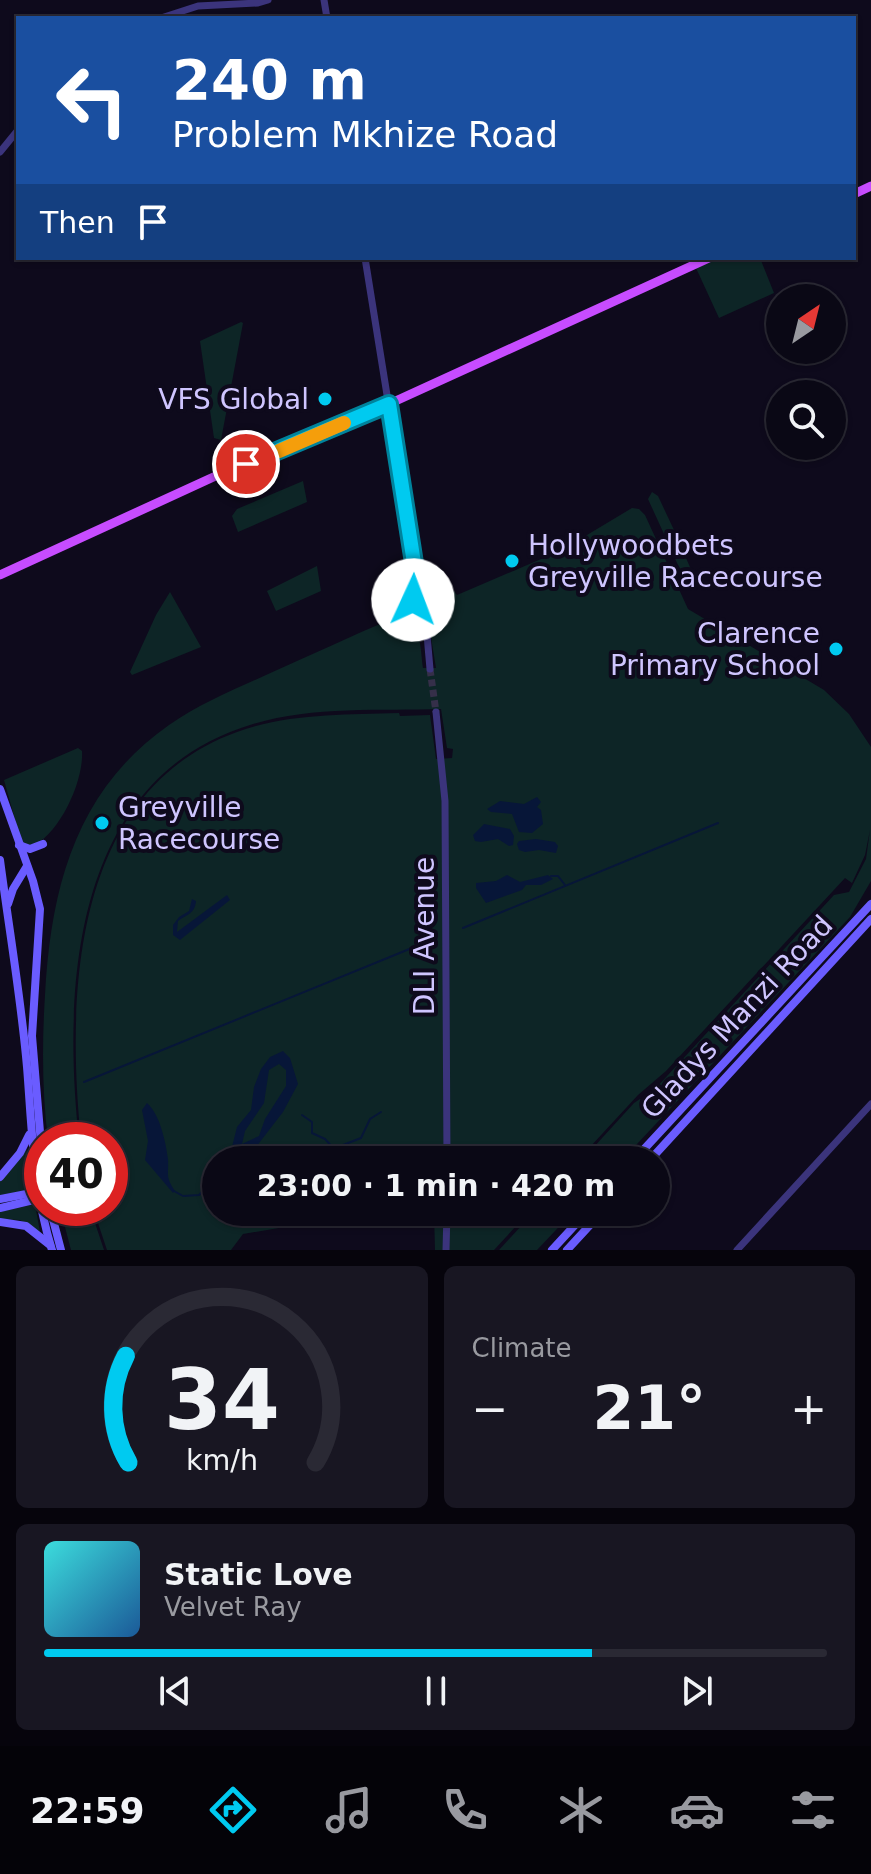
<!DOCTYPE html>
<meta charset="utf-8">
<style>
body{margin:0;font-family:"DejaVu Sans",sans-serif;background:#181622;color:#f1f3f6;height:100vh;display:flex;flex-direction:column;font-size:30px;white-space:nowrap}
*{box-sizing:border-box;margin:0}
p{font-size:26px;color:#999aa0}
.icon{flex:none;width:44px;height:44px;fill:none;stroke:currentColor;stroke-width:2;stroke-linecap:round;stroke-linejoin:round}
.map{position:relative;height:1250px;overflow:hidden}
.side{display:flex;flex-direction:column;gap:16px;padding:16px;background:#06040c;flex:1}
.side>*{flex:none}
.top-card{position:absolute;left:16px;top:16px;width:840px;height:244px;border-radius:0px;box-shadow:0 2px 6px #0004,0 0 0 2px #2a2934;background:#1a4fa0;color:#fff;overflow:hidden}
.needle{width:52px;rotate:35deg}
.fabs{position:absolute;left:766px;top:284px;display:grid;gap:16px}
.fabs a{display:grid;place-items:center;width:80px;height:80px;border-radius:50%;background:#0a0815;box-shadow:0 2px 6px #0004,0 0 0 2px #2a2934;font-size:40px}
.speed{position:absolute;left:24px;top:1122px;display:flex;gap:16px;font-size:40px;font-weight:700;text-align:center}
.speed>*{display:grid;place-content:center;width:104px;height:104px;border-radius:50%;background:#0a0815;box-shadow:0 2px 6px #0004,0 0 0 2px #2a2934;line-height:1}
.speed .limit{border:12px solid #d22;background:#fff;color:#111}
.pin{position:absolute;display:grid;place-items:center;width:68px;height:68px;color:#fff;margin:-34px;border:4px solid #fff;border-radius:50%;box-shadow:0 2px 8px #0007}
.me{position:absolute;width:88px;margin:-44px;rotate:2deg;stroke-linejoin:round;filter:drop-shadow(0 0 6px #0008)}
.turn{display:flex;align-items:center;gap:28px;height:168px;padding:0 24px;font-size:36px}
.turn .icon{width:104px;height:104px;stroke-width:2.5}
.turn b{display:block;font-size:56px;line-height:68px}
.then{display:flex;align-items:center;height:76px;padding:0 24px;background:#0003;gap:16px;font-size:30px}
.big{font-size:60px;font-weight:700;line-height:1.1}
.side .tile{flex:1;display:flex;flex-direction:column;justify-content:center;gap:12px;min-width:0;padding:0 28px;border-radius:12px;background:#181622}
.side .dial{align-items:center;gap:0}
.dial svg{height:208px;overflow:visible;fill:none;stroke:#2a2934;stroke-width:7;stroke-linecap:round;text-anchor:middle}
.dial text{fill:#f1f3f6;stroke:none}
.song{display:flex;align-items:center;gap:24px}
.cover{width:96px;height:96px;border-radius:12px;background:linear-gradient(135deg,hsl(180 70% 55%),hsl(210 70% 35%))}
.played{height:8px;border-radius:4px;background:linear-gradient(90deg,#00caf0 70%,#2a2934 70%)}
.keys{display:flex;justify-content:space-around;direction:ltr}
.heat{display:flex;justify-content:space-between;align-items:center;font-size:44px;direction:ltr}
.side .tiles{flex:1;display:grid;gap:16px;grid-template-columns:1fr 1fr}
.tile:last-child{grid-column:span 2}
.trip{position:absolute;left:202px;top:1146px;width:468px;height:80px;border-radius:40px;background:#0a0815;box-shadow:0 2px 6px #0004,0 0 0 2px #2a2934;font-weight:700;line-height:80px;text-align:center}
.dock{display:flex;height:128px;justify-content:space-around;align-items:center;background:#040308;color:#999aa0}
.dock .icon{width:56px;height:56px}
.dock .current{color:#00caf0}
.dock b{font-size:36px;color:#f1f3f6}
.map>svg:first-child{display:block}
.green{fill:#0d2526}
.water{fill:#071638;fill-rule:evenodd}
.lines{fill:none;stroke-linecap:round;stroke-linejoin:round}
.stream{stroke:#071638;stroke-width:2}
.tertiary-tunnel{stroke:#352f49;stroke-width:7;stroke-dasharray:7 3.5;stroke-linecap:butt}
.tertiary{stroke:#3b347c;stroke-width:7}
.secondary{stroke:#6a5cff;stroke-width:8}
.primary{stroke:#c74cff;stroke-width:9}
.route-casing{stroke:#00839c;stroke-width:20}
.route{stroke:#00caf0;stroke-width:14}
.slow{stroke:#f59e0b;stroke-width:14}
.poi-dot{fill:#00caf0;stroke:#0e0a1c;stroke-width:3}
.labels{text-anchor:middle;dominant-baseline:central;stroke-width:8;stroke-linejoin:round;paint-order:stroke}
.poi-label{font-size:28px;fill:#cfc5ff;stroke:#0e0a1c;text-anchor:end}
.street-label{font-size:28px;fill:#cfc5ff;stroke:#0e0a1c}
</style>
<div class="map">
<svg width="871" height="1250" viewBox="0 0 871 1250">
<rect width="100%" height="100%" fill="#0e0a1c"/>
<!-- green -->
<g class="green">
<polygon points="721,258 760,258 774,293 719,318 696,268"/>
<polygon points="241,322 243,323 221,440 214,438 200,341"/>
<polygon points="303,481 307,502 238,532 232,516 237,509"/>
<polygon points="652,492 658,496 674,530 670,537 664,534 648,499"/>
<path d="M632,508l7,1 6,6 43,94 136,81 25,24 22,33v134l-21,36 -228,243h-40l52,-57 6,-4 4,2 190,-206 15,-3 17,-33 4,-29 -5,25 -13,28 -7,-5 -179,193 -28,24 -60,65h-362v52h128l-13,7 -88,15 -12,16h-124l-14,-42h17v-68h-29c-15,-147 -8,-349 156,-408 52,-19 108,-17 162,-19l1,3 30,-1 6,44 16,-1 1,-9 -6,-1 -6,-39c-61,2 -128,-3 -188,15 -179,53 -191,259 -174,416h-31c-6,-48 -6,-97 -3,-145 6,-108 31,-205 124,-270 30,-21 64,-35 97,-50 43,-19 85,-39 128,-57 28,-2 26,29 29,50h13l-8,-49 2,-13 8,-8 16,-7 3,4 105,-45z"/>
<polygon points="676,545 682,549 697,583 694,590 688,587 672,552"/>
<polygon points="317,566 321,591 276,611 267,591"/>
<polygon points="170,592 201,647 132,675 130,672 156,615"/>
<path d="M78,748l4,3c2,30 -23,85 -52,96l-9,-6 -17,-61z"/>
<polygon points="26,1145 32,1190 0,1195 0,1180"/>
<polygon points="35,1204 40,1232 20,1220 0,1219 0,1212"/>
<polygon points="60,1208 90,1208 104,1250 71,1250"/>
<polygon points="434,1212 529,1212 494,1250 435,1250"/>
<polygon points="534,1212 573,1212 537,1250 499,1250"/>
</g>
<!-- water -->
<g class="water">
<polygon points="537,797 541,802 537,807 541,810 543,824 532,833 519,832 512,814 491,812 487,809 500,801 524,804"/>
<polygon points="484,824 510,829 514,836 513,845 509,846 498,839 481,842 475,841 473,835"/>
<polygon points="536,839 555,842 558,846 556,853 539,850 525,852 519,850 517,844 519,841"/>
<polygon points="507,875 520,882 548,875 553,879 541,885 526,885 522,890 486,903 476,888 476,883 496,881"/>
<path d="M227,895l3,5 -50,40 -7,-5v-10l6,-8 10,-6 3,-12 4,2c-1,13 -10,14 -18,20l-1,11z"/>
<path d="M283,1051l7,7 8,26 -15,28 -27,35 -14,4 -12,9h-6l7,-9 6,-24 14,-17 3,-23 7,-18 9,-12zM279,1064l7,6v16l-21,33 -6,17 -17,8 3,-13 19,-28 5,-33z"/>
<path d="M147,1103c13,11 19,40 21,56 1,16 -3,17 7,32l-2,2 -28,-33 3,-19 -6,-31z"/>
</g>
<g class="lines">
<!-- stream -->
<g class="stream">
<polyline points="551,876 558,876 565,885"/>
<polyline points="463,928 718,823"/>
<polyline points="84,1082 429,941"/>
<polyline points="302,1115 312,1122 312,1133 325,1139 336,1151 343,1145 361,1138 370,1119 381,1112"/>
<polyline points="174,1191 183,1196 199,1195 214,1180"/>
</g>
<!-- tertiary-tunnel -->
<polyline class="tertiary-tunnel" points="430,669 436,712"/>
<!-- tertiary -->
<g class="tertiary">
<polyline points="324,0 327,18"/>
<polyline points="161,18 198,6 258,3 268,0"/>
<polyline points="0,152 18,130"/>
<polyline points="365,258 414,563 421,582"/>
<polyline points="425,599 419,602 410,597 408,590 411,584 421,582 428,591 425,612 430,669"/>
<polyline points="380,615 407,614 424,629"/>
<polyline points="436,712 445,801 447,1160"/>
<polyline points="446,1250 447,1212"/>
<polyline points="737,1250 871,1104"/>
</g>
<!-- secondary -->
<g class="secondary">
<polyline points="0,789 33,881 40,909 32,1036 42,1156"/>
<polyline points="19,845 30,849 43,844"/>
<path d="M0,860c9,69 21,138 27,207 5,62 6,123 25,183"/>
<polyline points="8,904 13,889 27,866"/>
<polyline points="634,1160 871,904"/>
<polyline points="650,1160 871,919"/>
<polyline points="0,1177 20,1153 29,1135"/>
<polyline points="0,1199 42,1191"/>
<polyline points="0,1208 42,1198"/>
<polyline points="50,1208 61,1250"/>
<polyline points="0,1222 26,1226 50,1245"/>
<polyline points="552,1250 587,1212"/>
<polyline points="567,1250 602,1212"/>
</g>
<!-- primary -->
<g class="primary">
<polyline points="854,194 871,186"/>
<polyline points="0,575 220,474 389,404 709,258"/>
</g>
</g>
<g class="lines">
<!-- route casing -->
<g class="route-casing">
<polyline id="route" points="246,464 389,404 414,563 412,583 408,590 413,600"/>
</g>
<!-- route -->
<use href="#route" class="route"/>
<!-- slow -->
<polyline class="slow" points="279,451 344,423"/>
</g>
<!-- markers -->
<g class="poi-dot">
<circle cx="325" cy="399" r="8"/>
<circle cx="512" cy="561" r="8"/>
<circle cx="836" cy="649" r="8"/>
<circle cx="102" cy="823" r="8"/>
</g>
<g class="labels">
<!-- poi labels -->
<g class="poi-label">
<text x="309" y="399">VFS Global</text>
<text x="528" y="545" text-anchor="start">Hollywoodbets<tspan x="528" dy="32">Greyville Racecourse</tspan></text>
<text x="820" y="633">Clarence<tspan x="820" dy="32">Primary School</tspan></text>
<text x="118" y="807" text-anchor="start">Greyville<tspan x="118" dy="32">Racecourse</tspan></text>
</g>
<!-- street labels -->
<g class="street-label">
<text transform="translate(424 936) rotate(-90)">DLI Avenue</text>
<text transform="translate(737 1017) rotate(-47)">Gladys Manzi Road</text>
</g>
</g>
</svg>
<div class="fabs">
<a><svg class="needle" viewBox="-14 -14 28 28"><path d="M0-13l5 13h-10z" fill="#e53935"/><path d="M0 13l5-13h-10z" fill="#999aa0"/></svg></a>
<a><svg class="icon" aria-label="search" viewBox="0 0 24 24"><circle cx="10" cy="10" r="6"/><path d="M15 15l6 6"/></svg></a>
</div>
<div class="speed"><div class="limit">40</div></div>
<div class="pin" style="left:246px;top:464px;background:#d93025"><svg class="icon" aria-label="arrive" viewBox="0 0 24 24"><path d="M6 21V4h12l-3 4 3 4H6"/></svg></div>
<svg class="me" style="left:413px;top:600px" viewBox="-20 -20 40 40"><circle r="19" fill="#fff"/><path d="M0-13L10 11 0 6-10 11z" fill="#00caf0"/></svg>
<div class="trip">23:00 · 1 min · 420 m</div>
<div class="top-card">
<div class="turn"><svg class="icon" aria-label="left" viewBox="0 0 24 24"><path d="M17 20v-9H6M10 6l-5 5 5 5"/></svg><div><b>240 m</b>Problem Mkhize Road</div></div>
<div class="then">Then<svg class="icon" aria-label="arrive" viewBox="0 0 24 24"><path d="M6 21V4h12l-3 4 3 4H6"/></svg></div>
</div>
</div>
<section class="side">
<div class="tiles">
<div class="tile dial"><svg viewBox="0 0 100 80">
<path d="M14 69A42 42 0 1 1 86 69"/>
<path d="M14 69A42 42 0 0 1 13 28" stroke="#00caf0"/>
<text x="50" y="56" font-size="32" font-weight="700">34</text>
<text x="50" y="72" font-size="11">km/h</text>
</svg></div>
<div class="tile"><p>Climate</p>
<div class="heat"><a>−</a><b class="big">21°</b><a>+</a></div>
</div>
<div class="tile">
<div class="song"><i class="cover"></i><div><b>Static Love</b><p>Velvet Ray</p></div></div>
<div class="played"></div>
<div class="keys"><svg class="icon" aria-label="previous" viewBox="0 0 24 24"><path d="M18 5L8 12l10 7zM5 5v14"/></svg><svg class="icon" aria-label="pause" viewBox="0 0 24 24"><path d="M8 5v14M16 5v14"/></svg><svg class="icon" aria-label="next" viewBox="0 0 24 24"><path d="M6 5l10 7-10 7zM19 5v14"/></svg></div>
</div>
</div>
</section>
<nav class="dock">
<b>22:59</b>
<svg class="icon current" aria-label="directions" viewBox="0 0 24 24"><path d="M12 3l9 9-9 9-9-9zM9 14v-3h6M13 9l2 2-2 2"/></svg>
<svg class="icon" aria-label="music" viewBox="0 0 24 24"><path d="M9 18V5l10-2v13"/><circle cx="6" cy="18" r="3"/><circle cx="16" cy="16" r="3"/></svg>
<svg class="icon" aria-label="phone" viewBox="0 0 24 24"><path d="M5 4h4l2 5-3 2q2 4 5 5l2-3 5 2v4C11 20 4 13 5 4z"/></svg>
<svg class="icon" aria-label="climate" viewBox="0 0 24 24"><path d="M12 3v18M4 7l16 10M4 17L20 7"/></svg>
<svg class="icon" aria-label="car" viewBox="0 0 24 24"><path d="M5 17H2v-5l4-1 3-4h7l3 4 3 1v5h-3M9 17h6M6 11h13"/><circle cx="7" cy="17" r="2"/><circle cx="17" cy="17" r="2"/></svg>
<svg class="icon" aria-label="filters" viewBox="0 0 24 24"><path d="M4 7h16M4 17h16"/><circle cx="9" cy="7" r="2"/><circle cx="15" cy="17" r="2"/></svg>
</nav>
